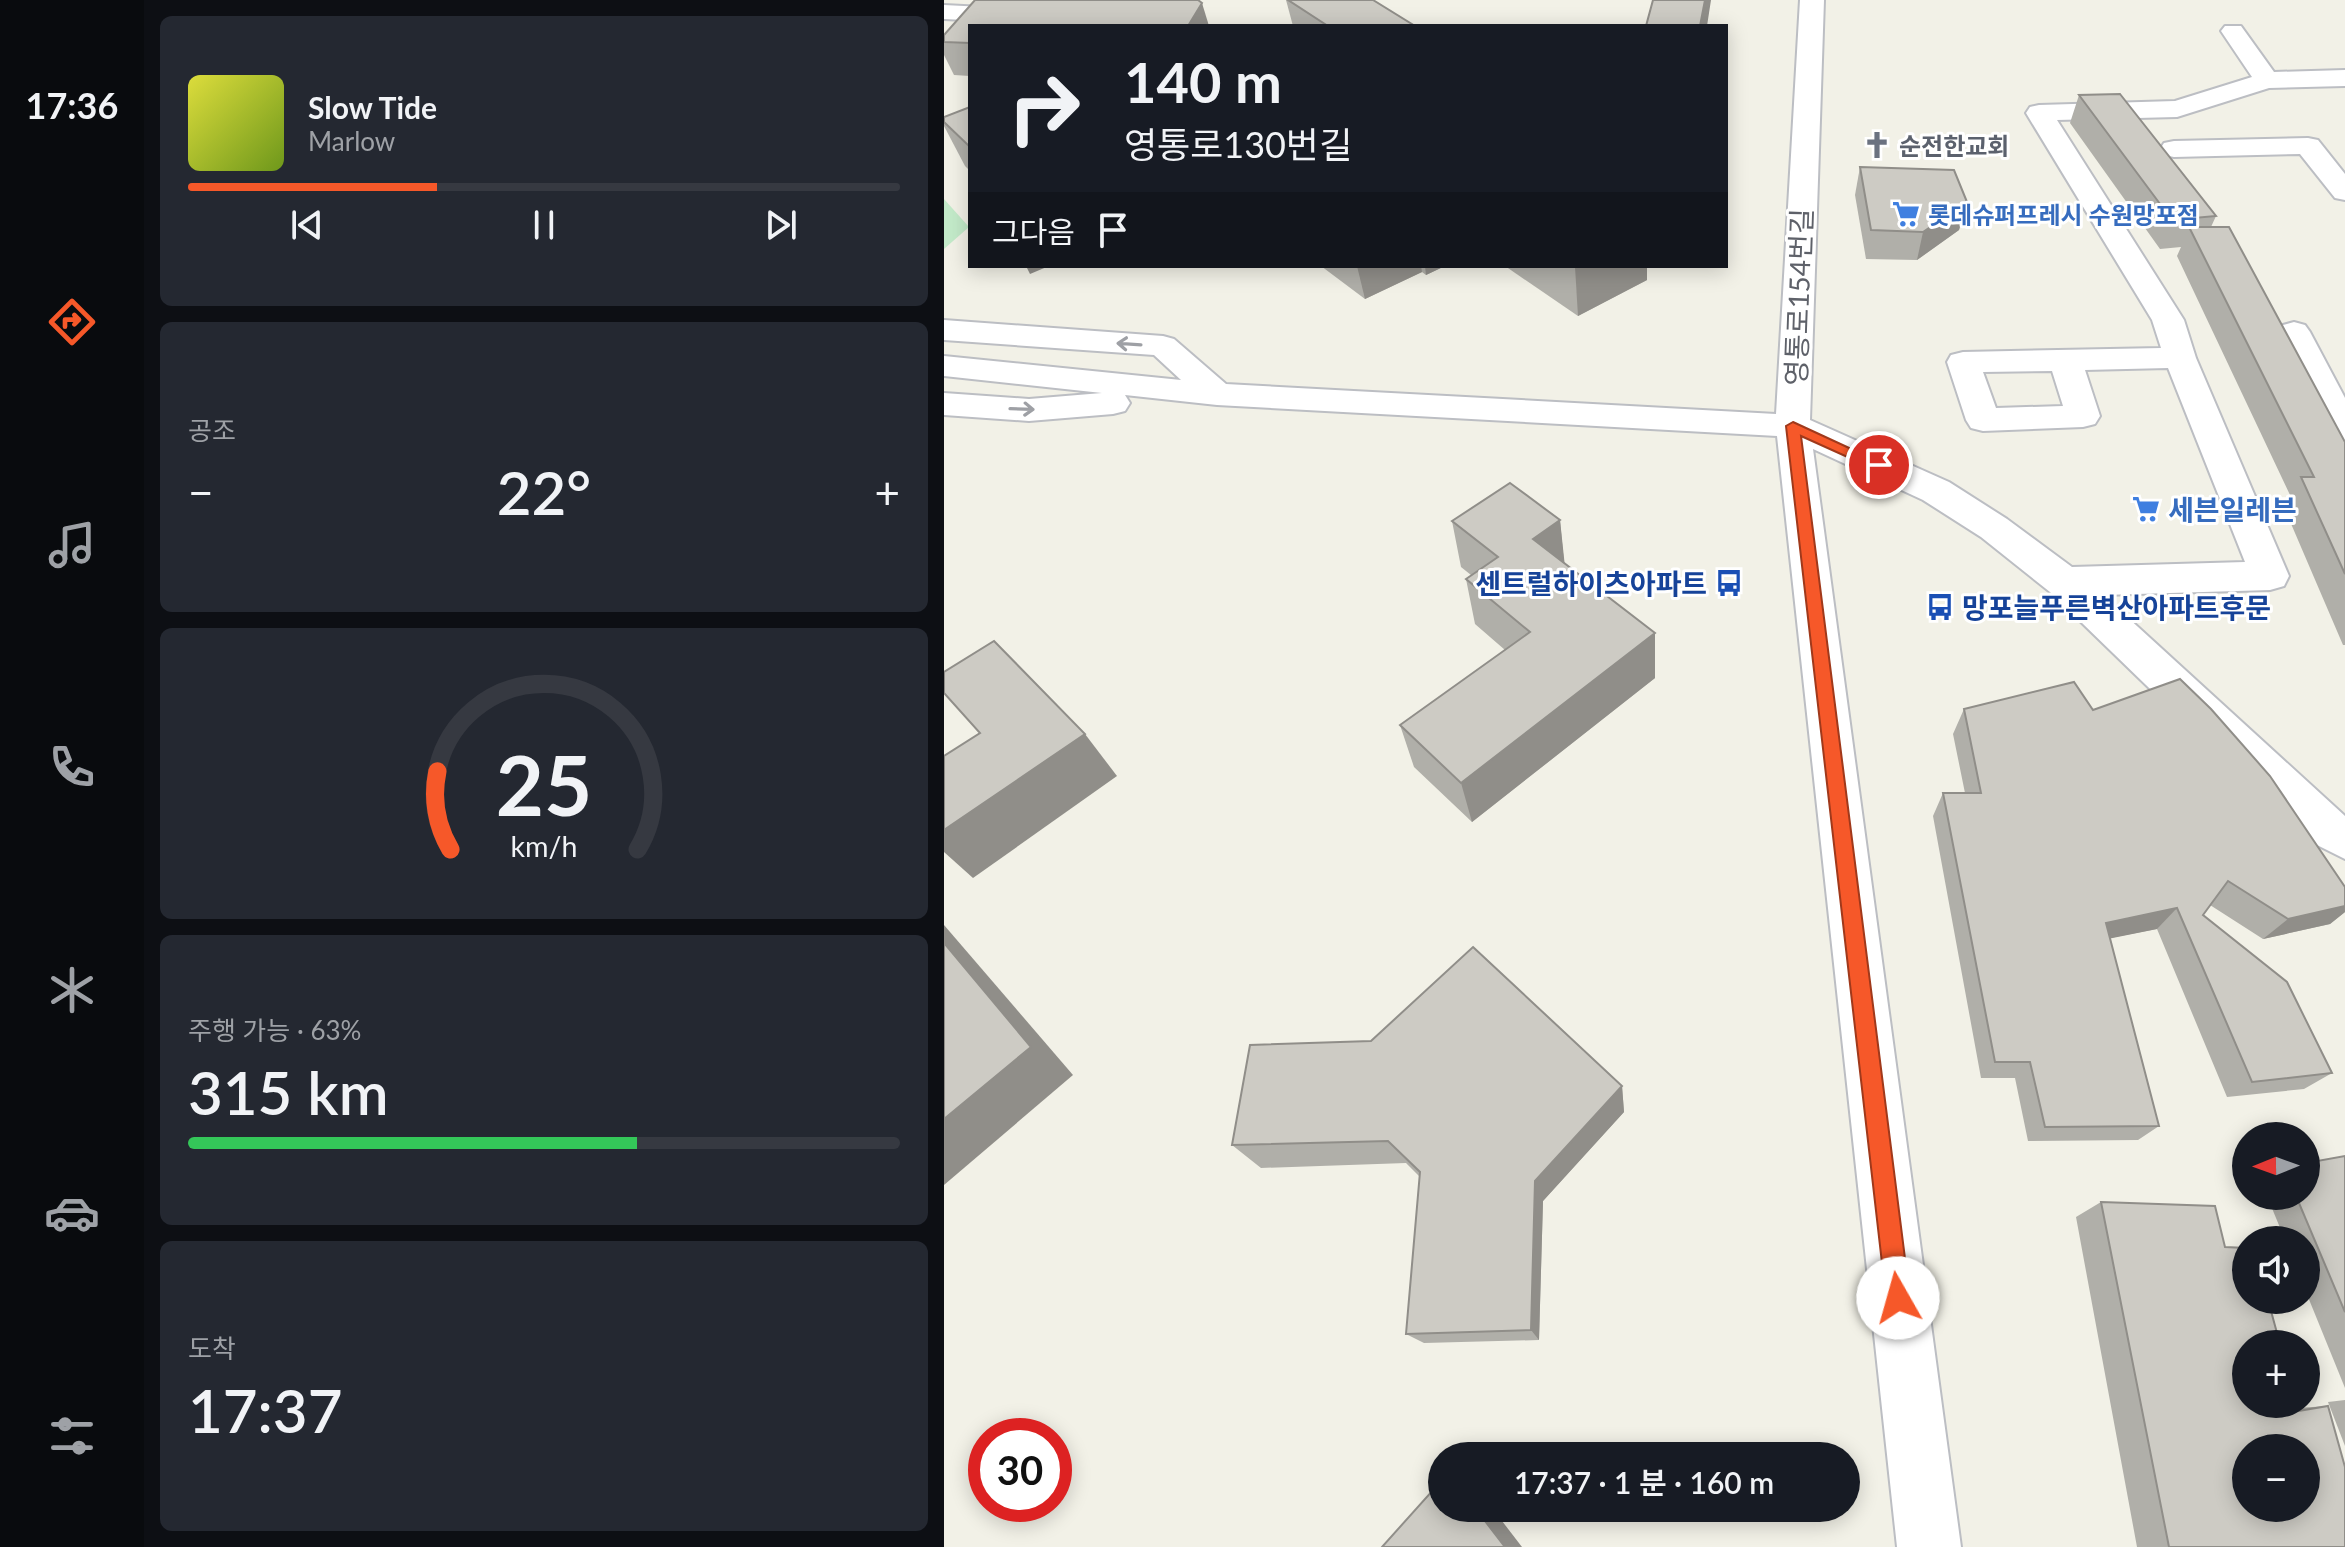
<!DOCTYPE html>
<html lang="ko">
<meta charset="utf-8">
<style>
body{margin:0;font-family:Lato,"Noto Sans KR",sans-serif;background:#242831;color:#f1f3f6;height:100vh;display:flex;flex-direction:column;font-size:30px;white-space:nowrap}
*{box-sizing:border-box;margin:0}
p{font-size:26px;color:#9ea1a6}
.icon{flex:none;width:44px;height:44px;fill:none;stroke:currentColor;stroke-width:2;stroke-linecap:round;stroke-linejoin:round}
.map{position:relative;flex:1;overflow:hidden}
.side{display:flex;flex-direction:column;gap:16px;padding:16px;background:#0d0f14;width:800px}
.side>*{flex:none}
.guide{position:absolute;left:24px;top:24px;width:760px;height:244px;border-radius:0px;box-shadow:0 4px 20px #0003;background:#171b24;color:#f1f3f6;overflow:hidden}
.needle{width:52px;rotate:269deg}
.buttons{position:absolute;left:1288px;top:1122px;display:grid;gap:16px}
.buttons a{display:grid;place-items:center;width:88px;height:88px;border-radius:50%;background:#171b24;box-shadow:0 4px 20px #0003;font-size:40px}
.speed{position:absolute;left:24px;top:1418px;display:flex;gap:16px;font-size:40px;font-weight:700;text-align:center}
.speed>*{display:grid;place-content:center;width:104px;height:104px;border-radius:50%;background:#171b24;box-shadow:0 4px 20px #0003;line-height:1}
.speed .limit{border:12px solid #d22;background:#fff;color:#111}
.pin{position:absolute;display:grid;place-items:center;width:68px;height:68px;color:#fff;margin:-34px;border:4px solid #fff;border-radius:50%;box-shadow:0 2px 8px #0007}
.me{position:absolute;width:88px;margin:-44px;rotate:353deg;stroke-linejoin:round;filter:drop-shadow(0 0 6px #0008)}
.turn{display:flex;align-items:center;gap:28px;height:168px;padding:0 24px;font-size:36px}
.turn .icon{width:104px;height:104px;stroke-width:2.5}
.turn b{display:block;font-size:56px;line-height:68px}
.then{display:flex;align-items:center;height:76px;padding:0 24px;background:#0003;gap:16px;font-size:30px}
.big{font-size:60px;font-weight:600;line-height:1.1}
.side .tile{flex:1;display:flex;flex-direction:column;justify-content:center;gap:12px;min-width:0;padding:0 28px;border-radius:12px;background:#242831}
.side .dial{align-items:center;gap:0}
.dial svg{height:208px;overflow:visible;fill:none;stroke:#363941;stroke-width:7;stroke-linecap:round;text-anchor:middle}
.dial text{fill:#f1f3f6;stroke:none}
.song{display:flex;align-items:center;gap:24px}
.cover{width:96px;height:96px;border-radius:12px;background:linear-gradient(135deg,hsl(60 70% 55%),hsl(80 70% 35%))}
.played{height:8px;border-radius:4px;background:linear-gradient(90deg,#f65829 35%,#363941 35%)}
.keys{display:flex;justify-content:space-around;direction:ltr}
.heat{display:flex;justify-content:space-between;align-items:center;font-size:44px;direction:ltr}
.charge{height:12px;border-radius:6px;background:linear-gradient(90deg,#34c759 63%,#363941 0)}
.trip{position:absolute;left:484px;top:1442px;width:432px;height:80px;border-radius:40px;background:#171b24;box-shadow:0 4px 20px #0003;font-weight:600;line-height:80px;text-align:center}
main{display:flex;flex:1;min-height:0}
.menu{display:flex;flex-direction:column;width:144px;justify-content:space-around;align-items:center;background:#090b0e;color:#9ea1a6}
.menu .icon{width:56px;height:56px}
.menu .active{color:#f65829}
.menu b{font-size:36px;color:#f1f3f6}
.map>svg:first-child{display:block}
.green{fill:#c3eac9}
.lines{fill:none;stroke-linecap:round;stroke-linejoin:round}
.minor-casing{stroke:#bcbec3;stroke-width:4}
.minor{fill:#fff;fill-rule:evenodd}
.wall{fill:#b0afa9}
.shaded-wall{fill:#908e89}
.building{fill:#cdcbc4;stroke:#908e89;stroke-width:2;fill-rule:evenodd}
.oneway{stroke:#9ea0a5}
.route{fill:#f65829;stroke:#a0391b;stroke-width:2}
.labels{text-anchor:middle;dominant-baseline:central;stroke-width:6;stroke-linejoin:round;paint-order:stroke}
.far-worship-label{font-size:24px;font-weight:bold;fill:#5b616d;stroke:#fff;text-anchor:start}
.far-shop-label{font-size:24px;font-weight:bold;fill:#366cbe;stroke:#fff;text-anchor:start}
.street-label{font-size:28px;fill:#5e6169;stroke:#fff}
.shop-label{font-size:28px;font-weight:bold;fill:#366cbe;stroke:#fff;text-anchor:start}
.transit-label{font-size:28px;font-weight:bold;fill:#164399;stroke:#fff;text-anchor:end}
</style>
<main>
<nav class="menu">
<b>17:36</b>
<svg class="icon active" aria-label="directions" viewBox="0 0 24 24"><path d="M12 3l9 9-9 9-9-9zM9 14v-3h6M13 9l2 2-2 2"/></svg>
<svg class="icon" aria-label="music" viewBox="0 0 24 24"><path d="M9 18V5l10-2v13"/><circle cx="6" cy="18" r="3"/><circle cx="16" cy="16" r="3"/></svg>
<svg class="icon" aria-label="phone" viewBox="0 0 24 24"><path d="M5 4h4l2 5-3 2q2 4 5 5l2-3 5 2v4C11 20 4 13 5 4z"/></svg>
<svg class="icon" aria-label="climate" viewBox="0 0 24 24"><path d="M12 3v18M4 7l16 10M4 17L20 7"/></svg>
<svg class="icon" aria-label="car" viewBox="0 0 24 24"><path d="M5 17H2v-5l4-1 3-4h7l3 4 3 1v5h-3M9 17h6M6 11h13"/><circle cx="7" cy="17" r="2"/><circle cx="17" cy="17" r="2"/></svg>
<svg class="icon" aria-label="filters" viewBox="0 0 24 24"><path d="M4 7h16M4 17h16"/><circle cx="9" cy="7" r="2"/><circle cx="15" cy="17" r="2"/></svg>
</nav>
<section class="side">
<div class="tile">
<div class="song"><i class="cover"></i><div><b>Slow Tide</b><p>Marlow</p></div></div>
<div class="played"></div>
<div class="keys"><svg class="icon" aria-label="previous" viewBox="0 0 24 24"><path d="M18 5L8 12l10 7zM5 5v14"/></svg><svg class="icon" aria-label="pause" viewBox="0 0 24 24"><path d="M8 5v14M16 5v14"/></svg><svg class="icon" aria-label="next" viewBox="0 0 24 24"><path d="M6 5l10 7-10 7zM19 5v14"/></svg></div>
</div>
<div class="tile"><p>공조</p>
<div class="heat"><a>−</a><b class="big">22°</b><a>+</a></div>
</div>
<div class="tile dial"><svg viewBox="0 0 100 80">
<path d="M14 69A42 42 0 1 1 86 69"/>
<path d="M14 69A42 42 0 0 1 9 39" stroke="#f65829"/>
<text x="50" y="56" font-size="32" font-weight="700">25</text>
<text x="50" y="72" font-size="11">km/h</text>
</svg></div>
<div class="tile"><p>주행 가능 · 63%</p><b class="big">315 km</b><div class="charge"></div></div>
<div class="tile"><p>도착</p><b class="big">17:37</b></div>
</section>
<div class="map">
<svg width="1401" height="1547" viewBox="0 0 1401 1547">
<rect width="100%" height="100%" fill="#f2f1e7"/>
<!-- green -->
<polygon class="green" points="0,199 25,227 0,249"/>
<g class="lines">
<!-- minor casing -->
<g class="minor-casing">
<g id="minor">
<polygon points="151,0 176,0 154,24 146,26 0,19 0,5 140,12"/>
<path d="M856,0h24l-14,420 139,62 58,37 65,48 173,-5 -77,-194 -83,2 15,46 -5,8 -12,3 -100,4 -12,-3 -5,-8 -19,-58 4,-7 12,-3 198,-4 -9,-28 -126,-207 4,-6 9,-2 136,-4 77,-24 -31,-46 4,-5h16l33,46 71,-2v16l-76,2 -92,29 -120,3 127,200 12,38 93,218 -5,10 -14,4 -167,5 242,221v43l-40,-20 -255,-247 -69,-55 -58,-37 -110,-51 148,1098h-64l-120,-1111 -560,-31 -92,-10 5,8 -5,8 -12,3 -84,7 -85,-6v-22l85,6 73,-6 -158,-17v-20l237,24 -27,-25 -210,-15v-20l219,16 11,3 52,45 550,30zM1108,371l11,35 -67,2 -13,-36z"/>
<polygon points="1364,138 1374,140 1401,174 1401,200 1391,198 1356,154 1230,157 1220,155 1216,149 1220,143 1230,141"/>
<polygon points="1350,322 1361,325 1366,332 1401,398 1401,442 1389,439 1384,431 1334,332 1339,325"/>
</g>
</g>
<!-- minor -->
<use href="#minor" class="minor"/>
</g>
<!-- wall -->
<g class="wall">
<polygon points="342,0 429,0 471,26 349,26"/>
<polygon points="26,26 26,76 10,75 0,55 0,35"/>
<polygon points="1135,95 1272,216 1267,227 1401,442 1401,645 1399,645 1339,505 1346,495 1233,256 1237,247 1216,249 1126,123"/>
<polygon points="26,107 26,171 21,166 0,126 0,117"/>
<polygon points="916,167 1023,202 1015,230 973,260 922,259 911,195"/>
<polygon points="377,266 501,266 482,275 478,272 421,299"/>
<polygon points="561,266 703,266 703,280 634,316"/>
<polygon points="616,520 620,563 711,633 711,678 528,822 470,767 456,725 561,650 531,624 522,579 527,575 517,567 508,521"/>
<polygon points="1020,709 1149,710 1401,887 1401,912 1386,924 1319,939 1266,905 1259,915 1388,1073 1360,1089 1283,1097 1213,929 1166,938 1215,1126 1194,1140 1084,1141 1071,1078 1037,1078 989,816 999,793 1021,793 1009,734"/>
<polygon points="678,1086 680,1112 599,1201 595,1340 480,1343 462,1334 476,1177 462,1163 317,1168 288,1145"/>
<polygon points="1401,1156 1401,1388 1362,1292 1362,1240 1341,1240 1323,1196 1362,1196"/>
<polygon points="1157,1202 1281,1247 1353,1408 1384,1406 1401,1547 1193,1547 1132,1217"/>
<polygon points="1401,1400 1401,1446 1384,1402"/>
</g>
<!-- shaded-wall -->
<g class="shaded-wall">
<polygon points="761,0 767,0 763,26 756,26"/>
<polygon points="258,3 265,26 244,26"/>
<polygon points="1023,202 1015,230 973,260 979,232"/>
<polygon points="82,266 105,266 86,274"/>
<polygon points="413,266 477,266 478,272 421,299"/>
<polygon points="481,266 501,266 482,275"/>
<polygon points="633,266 703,266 703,280 634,316 631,267"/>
<polygon points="616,520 621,567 589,539"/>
<polygon points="711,633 711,678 528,822 517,783"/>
<polygon points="141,734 173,776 29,878 0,852 0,830"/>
<polygon points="1401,906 1401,912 1386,924 1319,939 1344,919"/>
<polygon points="1233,908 1213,929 1144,943 1162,923"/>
<polygon points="0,925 129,1075 0,1185"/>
<polygon points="678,1086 680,1112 599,1201 595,1340 587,1330 591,1181"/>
<polygon points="531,1508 548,1508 578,1547 561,1547"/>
</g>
<!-- building -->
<g class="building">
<polygon points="31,0 254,0 258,3 244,26 26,26 26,43 0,42 0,35"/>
<polygon points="344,0 429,0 471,26 384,26"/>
<polygon points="709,0 761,0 756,26 702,26"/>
<polygon points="1176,94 1272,216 1228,220 1135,95"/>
<polygon points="26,107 26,147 0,122 0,117"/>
<polygon points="916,167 1010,170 1023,202 979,232 927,230"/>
<polygon points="1245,227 1285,227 1401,442 1401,574 1357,477 1370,477"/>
<polygon points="566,483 616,520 589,539 711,633 517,783 456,725 586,632 522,579 554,557 508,521"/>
<polygon points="50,641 141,734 0,830 0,756 36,733 0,693 0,672"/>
<polygon points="1236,679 1267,709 1326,776 1401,887 1401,906 1344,919 1284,881 1259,915 1343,982 1388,1073 1308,1082 1233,908 1162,923 1215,1126 1101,1127 1086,1062 1051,1062 999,793 1037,793 1020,709 1130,682 1149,710"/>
<polygon points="0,943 87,1047 0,1119"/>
<polygon points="529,947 678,1086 591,1181 587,1330 462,1334 476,1172 444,1141 288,1145 306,1045 427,1041"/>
<polygon points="1401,1156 1401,1312 1352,1196 1362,1196 1362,1163"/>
<path d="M1157,1202l114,4 10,41 21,1v52h22l12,44h-34v60h50l2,7 30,-5 17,61v80h-176zM1302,1448h60v60h-60z"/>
<polygon points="498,1480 498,1508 531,1508 561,1547 438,1547"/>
</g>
<!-- one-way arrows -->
<defs><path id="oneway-shaft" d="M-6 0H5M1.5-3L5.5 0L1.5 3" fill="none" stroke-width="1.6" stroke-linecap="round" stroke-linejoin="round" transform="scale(2)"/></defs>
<g class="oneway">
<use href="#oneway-shaft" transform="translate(185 344) rotate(-176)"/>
<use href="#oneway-shaft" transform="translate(78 409) rotate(2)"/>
</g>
<!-- route -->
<polygon class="route" points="849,422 942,465 940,469 930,469 857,436 966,1298 963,1307 954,1310 946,1307 942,1298 842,426"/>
<!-- icons -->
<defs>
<g id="church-bare" transform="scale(2.16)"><path d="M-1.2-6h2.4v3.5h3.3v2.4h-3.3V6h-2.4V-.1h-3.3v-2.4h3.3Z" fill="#6b7280" stroke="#fff" stroke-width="2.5" paint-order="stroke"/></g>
<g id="supermarket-bare" transform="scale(2.16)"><path d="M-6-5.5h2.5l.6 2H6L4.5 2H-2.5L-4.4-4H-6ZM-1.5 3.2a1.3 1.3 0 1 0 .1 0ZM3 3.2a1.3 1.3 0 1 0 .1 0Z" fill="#3f7fe0" stroke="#fff" stroke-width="2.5" paint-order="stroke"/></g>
<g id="bus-bare" transform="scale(2.16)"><path d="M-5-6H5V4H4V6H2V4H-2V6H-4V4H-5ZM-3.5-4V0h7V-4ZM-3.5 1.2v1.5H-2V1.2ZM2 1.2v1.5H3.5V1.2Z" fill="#1a4fb4" stroke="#fff" stroke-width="2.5" paint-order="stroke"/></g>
</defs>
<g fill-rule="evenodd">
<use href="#church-bare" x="933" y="145"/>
<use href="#supermarket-bare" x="962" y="214"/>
<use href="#supermarket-bare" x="1202" y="509"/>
<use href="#bus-bare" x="785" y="583"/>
<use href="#bus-bare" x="996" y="607"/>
</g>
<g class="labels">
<!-- far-worship labels -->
<g class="far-worship-label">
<text x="955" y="145">순전한교회</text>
</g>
<!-- far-shop labels -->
<g class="far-shop-label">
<text x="984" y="214">롯데슈퍼프레시 수원망포점</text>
</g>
<!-- street labels -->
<g class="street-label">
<text transform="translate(854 297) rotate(-88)">영통로154번길</text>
</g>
<!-- shop labels -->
<g class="shop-label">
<text x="1224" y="509">세븐일레븐</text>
</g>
<!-- transit labels -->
<g class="transit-label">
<text x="763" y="583">센트럴하이츠아파트</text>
<text x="1018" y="607" text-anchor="start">망포늘푸른벽산아파트후문</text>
</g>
</g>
</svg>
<div class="buttons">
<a><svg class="needle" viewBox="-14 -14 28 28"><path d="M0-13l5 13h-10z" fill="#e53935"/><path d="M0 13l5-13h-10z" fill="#9ea1a6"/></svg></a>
<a><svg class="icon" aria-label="sound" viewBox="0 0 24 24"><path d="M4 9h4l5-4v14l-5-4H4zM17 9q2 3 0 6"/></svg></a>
<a>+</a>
<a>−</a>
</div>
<div class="speed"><div class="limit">30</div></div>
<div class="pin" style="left:935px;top:465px;background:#d93025"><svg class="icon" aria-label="arrive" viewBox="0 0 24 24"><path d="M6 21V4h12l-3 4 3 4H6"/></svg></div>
<svg class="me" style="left:954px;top:1298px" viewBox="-20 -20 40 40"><circle r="19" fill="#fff"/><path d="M0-13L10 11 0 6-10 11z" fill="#f65829"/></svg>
<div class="trip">17:37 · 1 분 · 160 m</div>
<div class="guide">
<div class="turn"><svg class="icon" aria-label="right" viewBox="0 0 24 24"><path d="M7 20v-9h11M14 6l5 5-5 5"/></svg><div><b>140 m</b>영통로130번길</div></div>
<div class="then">그다음<svg class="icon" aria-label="arrive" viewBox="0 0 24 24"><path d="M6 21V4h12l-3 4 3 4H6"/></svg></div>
</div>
</div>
</main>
